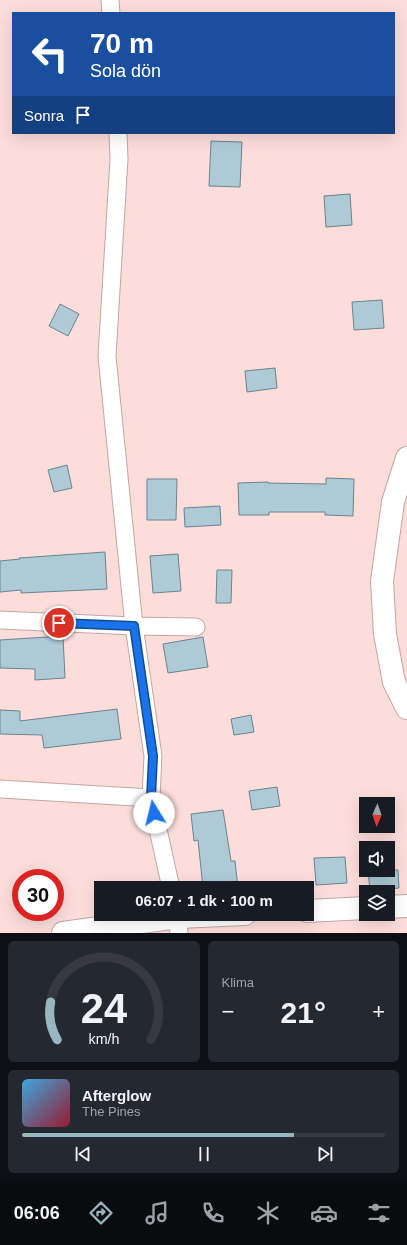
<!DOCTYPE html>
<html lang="tr">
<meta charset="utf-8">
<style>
body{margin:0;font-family:Arial,sans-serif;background:#242831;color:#f1f3f6;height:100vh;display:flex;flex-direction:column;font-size:15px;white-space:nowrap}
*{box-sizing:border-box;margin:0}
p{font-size:13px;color:#9ea1a6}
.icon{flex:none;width:22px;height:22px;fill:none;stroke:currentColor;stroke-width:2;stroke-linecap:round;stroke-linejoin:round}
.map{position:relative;height:933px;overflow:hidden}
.details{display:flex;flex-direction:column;gap:8px;padding:8px;background:#0d0f14;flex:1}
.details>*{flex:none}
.top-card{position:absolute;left:12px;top:12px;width:383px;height:122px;border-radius:0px;box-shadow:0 4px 16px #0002;background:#1a4fa0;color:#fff;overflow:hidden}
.needle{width:26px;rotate:182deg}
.tools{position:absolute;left:359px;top:797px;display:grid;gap:8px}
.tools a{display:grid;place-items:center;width:36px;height:36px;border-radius:0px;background:#171b24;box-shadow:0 4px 16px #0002;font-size:20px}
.speed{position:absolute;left:12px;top:869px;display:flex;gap:8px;font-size:20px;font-weight:700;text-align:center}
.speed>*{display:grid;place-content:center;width:52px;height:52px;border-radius:50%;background:#171b24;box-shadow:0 4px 16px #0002;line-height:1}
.speed .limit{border:6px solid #d22;background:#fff;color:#111}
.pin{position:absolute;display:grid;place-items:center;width:34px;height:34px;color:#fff;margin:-17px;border:2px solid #fff;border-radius:50%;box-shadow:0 1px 4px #0007}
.me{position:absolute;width:44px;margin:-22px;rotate:351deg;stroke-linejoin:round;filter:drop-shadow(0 0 3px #0008)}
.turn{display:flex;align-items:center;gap:14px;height:84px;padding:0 12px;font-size:18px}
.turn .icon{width:52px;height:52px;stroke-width:2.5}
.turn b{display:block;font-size:28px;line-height:34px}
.then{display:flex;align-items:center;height:38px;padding:0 12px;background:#0003;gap:8px;font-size:15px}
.big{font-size:30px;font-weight:600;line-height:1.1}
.details .widget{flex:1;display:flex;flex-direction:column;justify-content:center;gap:6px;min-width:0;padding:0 14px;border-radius:6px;background:#242831}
.details .dial{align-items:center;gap:0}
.dial svg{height:104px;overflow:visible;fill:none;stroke:#363941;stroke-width:7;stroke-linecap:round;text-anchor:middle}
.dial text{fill:#f1f3f6;stroke:none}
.song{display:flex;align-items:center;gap:12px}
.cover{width:48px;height:48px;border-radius:6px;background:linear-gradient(135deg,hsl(200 70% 55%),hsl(350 70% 35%))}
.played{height:4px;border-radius:2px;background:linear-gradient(90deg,#99b5c1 75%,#363941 75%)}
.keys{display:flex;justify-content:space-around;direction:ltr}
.heat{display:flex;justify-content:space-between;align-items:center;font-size:22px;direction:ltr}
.details .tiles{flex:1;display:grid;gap:8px;grid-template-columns:1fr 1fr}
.widget:last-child{grid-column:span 2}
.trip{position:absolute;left:94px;top:881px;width:220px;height:40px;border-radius:0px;background:#171b24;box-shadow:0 4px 16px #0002;font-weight:600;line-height:40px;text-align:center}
.dock{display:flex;height:64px;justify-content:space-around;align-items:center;background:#090b0e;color:#9ea1a6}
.dock .icon{width:28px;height:28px}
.dock .active{color:#99b5c1}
.dock b{font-size:18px;color:#f1f3f6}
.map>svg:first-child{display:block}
.building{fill:#adcad6;stroke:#698490}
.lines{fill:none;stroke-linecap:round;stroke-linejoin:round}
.street-casing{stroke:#c3a5a2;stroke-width:19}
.secondary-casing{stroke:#c3a5a2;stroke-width:24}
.street{stroke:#fff;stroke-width:17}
.secondary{stroke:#fff;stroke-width:22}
.route-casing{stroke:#114b97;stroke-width:10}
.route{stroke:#1a73e8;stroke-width:7}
</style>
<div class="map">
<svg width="407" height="933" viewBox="0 0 407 933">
<rect width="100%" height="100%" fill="#fcddd9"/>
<!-- building -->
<g class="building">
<polygon points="211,141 242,142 240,187 209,186"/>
<polygon points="350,194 352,225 326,227 324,196"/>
<polygon points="382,300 384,328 354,330 352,302"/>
<polygon points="60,304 79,314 68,336 49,326"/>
<polygon points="275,368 277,388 247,392 245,371"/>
<polygon points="67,465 72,488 54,492 48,470"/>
<polygon points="326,478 354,479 353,516 325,515 325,512 269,512 269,515 239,515 238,483 268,482 268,483 326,484"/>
<polygon points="147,479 177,479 176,520 147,520"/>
<polygon points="220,506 221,525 185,527 184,508"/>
<polygon points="105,552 107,589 21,593 21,590 0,592 0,561 20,559 19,558"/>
<polygon points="178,554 181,591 153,593 150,556"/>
<polygon points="217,570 232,570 231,603 216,603"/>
<polygon points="63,636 65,678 35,680 35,669 0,668 0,640"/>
<polygon points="203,637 208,667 168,673 163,644"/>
<polygon points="117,709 121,739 44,748 42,735 0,734 0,710 20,711 20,721"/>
<polygon points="251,715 254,732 234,735 231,719"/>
<polygon points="277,787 280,806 252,810 249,791"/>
<polygon points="223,810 231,861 235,861 238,888 203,888 198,840 194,841 191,814"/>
<polygon points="345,857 347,883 316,885 314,858"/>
<polygon points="368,870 398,870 399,888 370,891"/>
</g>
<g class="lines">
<!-- street casing -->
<g class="street-casing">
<g id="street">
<polyline points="110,0 111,13"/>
<polyline points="118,133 119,159 107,356 134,626 153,756 151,798 171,888"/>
<polyline points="0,620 134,626 196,627"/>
<polyline points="0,789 151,798"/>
<polyline points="177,914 179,933"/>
</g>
</g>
<!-- secondary casing -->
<g class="secondary-casing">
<g id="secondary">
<polyline points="407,458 393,502 382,581 385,634 394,682 407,708"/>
<polyline points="388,907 407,906"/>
<polyline points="307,911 366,908"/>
<polyline points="63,933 178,917 245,914"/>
</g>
</g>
<!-- street -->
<use href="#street" class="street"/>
<!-- secondary -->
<use href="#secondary" class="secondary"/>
</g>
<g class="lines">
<!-- route casing -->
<g class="route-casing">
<polyline id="route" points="59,623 134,626 153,756 151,798 154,813"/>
</g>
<!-- route -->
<use href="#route" class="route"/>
</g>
</svg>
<div class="tools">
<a><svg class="needle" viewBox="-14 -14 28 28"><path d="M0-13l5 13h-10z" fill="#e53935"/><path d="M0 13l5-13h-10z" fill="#9ea1a6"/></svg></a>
<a><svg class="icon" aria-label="sound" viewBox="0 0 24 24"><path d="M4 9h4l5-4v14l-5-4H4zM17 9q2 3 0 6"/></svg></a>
<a><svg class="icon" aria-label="layers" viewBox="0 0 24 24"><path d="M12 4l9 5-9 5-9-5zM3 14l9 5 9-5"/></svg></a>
</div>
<div class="speed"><div class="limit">30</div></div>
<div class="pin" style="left:59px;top:623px;background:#d93025"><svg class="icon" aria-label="arrive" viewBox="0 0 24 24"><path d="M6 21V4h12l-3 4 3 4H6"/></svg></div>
<svg class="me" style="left:154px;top:813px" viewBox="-20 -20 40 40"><circle r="19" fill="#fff"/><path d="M0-13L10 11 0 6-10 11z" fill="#1a73e8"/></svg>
<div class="trip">06:07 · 1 dk · 100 m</div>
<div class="top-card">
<div class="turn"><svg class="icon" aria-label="left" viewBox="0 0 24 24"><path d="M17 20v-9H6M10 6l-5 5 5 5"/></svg><div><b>70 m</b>Sola dön</div></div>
<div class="then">Sonra<svg class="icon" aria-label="arrive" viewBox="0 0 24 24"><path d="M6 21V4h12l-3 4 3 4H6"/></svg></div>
</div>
</div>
<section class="details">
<div class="tiles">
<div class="widget dial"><svg viewBox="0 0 100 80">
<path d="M14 69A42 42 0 1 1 86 69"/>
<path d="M14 69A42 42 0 0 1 9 40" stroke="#99b5c1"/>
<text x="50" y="56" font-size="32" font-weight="700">24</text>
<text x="50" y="72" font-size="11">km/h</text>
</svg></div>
<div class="widget"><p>Klima</p>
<div class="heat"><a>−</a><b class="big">21°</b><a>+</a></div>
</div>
<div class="widget">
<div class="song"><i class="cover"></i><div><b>Afterglow</b><p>The Pines</p></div></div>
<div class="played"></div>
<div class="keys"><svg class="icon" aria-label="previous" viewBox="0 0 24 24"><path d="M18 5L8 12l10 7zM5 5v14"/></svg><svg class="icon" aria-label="pause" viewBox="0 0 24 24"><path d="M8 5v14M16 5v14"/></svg><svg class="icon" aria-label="next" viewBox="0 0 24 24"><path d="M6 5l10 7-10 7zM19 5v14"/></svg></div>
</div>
</div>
</section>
<nav class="dock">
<b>06:06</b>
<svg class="icon active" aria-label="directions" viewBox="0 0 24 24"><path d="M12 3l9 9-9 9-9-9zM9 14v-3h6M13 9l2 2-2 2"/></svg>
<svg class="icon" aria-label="music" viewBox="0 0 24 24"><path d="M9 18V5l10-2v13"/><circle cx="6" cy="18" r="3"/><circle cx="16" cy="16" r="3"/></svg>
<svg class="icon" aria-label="phone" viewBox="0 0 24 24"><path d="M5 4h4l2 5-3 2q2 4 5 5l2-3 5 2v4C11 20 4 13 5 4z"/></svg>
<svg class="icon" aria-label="climate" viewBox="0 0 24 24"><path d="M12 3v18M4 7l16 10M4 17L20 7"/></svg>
<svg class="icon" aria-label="car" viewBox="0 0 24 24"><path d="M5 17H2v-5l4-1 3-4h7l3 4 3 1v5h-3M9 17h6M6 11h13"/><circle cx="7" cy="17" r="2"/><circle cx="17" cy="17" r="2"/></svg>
<svg class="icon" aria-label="filters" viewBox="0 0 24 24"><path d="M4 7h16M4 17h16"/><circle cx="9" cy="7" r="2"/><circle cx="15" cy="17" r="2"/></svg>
</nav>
